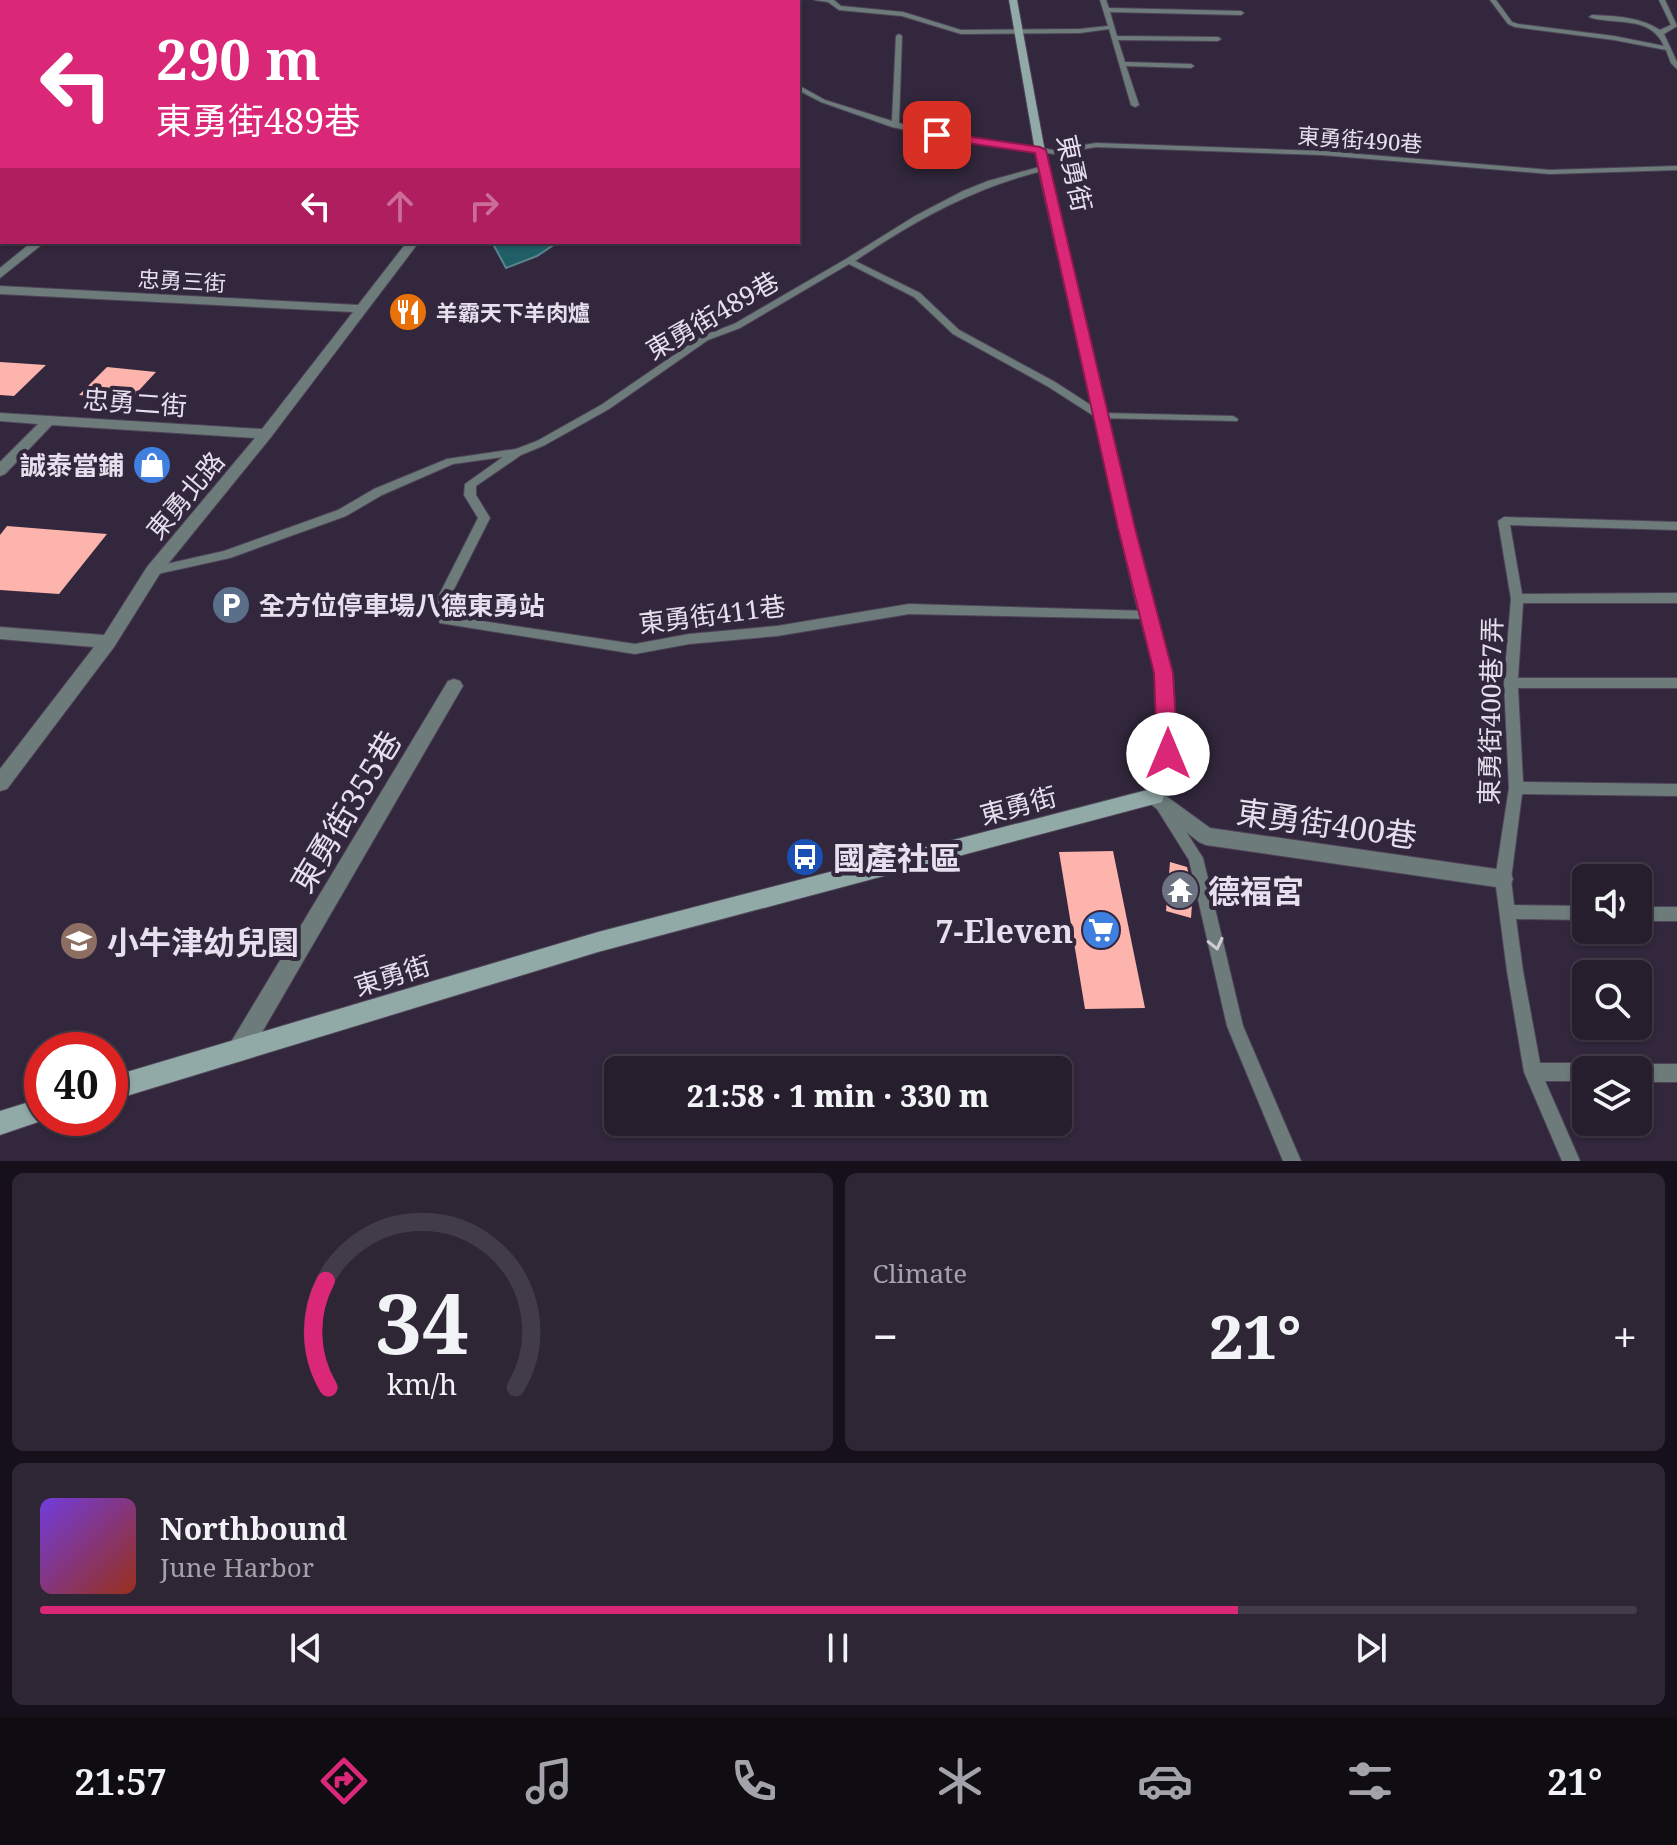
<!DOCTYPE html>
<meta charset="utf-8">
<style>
body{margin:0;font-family:"Noto Serif","Noto Sans TC",serif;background:#2e2635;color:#f1f3f6;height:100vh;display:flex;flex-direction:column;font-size:30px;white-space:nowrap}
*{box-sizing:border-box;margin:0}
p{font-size:26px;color:#a4a2aa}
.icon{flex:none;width:44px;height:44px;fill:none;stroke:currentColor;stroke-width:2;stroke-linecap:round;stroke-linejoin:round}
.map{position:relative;height:1161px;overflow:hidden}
.drawer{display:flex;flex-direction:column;gap:12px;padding:12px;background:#151019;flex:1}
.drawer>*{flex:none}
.hud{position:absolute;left:0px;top:0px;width:800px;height:244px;box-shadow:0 2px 6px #0004,0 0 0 2px #423b49;background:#db2777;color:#fff;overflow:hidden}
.buttons{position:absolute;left:1572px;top:864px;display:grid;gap:16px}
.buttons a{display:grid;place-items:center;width:80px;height:80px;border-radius:12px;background:#261d2d;box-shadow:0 2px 6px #0004,0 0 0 2px #423b49;font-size:40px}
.speed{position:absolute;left:24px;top:1032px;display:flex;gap:16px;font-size:40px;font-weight:700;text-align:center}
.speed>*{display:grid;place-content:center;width:104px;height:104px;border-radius:50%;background:#261d2d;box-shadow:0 2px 6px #0004,0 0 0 2px #423b49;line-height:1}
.speed .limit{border:12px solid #d22;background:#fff;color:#111}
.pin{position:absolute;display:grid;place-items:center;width:68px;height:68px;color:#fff;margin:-34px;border-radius:16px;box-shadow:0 4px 12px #0006}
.me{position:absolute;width:88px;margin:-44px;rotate:0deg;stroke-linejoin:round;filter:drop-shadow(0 0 6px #0008)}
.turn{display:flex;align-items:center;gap:28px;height:168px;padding:0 24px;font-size:36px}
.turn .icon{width:104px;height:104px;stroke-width:2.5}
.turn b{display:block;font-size:56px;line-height:68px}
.lanes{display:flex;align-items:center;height:76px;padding:0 24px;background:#0003;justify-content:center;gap:40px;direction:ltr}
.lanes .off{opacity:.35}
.big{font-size:60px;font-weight:800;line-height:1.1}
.drawer .widget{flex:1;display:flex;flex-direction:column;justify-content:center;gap:12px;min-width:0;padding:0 28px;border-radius:12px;background:#2e2635}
.drawer .dial{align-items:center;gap:0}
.dial svg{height:208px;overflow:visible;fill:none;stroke:#423b49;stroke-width:7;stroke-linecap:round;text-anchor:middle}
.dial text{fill:#f1f3f6;stroke:none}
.song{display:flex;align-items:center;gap:24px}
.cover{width:96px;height:96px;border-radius:12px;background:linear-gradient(135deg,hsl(260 70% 55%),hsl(10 70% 35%))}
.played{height:8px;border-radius:4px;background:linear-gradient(90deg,#db2777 75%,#423b49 75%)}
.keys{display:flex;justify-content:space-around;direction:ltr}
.heat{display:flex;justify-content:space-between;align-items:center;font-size:44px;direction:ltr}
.drawer .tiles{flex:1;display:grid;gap:12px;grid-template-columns:1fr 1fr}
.widget:last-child{grid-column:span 2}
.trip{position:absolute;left:604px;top:1056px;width:468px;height:80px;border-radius:12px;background:#261d2d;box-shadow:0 2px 6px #0004,0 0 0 2px #423b49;font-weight:800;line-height:80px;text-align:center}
.dock{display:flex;height:128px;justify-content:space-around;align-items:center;background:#0f0c12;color:#a4a2aa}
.dock .icon{width:56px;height:56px}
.dock .selected{color:#db2777}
.dock b{font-size:36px;color:#f1f3f6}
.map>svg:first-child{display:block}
.water{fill:#205f66;stroke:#5b858e;stroke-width:2}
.building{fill:#fcb4ad}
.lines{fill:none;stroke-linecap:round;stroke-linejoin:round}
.lane-casing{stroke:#4f4458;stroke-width:2}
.street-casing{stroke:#4f4458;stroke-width:2}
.secondary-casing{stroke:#4f4458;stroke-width:2}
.lane{fill:#6d7c7b;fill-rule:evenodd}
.street{fill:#6d7c7b;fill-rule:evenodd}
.secondary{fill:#91a9a7;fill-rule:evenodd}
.oneway{stroke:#cecbd6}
.route{fill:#db2777;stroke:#8e194d;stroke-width:2}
.labels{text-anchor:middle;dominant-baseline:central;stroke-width:8;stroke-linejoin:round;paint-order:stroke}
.far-street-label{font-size:22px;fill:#e6dfed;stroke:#32273c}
.far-poi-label{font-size:22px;font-weight:bold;fill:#e6dfed;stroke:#32273c;text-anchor:start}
.street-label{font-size:26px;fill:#e6dfed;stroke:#32273c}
.poi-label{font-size:26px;font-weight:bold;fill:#e6dfed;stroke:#32273c;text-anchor:end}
.near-street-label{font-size:32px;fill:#e6dfed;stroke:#32273c}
.near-poi-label{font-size:32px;font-weight:bold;fill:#e6dfed;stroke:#32273c;text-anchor:start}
</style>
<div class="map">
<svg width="1677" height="1161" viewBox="0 0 1677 1161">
<rect width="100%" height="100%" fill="#32273c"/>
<!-- water -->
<polygon class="water" points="492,242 558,242 537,256 506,268"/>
<!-- building -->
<g class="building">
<polygon points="0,362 46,365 14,396 0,395"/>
<polygon points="107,367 156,372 130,400 79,395"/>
<polygon points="7,526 107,534 59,594 0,590 0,535"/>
<polygon points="1113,851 1145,1008 1085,1009 1059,852"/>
<polygon points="1170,862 1187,867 1193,891 1191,918 1166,911"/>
</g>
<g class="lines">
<!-- lane casing -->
<g class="lane-casing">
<g id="lane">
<polygon points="247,0 253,0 251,2 245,2"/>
<polygon points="404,0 425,0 420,2 399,2"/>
<polygon points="528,0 535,0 537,2 530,2"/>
<polygon points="814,0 834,0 841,6 903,12 961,30 1080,29 1108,26 1100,0 1106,0 1109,8 1241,11 1244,13 1241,15 1110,12 1117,36 1218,37 1221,39 1218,41 1118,40 1125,62 1191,64 1194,66 1191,68 1126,66 1139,105 1135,107 1131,105 1109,29 1080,33 961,34 902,16 839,10 828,2"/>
<path d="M1490,0h6l16,22 6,2 96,12 50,10c-14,-32 -49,-20 -75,-29l3,-2c23,1 48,2 68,15l11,-5 -12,-25h6l12,26 -13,8 13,28v7l-6,-6 -5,-13 -52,-10 -99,-13 -7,-3z"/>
<polygon points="899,34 902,36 899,123 937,133 1054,150 1096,143 1322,151 1550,170 1677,166 1677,170 1550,174 1322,155 1096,147 1054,154 937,137 892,127 821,102 798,90 798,85 825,100 892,121 896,36"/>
<path d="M1043,166l4,2 -1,2c-71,17 -131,50 -191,91l65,32 39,37 96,52 48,31 130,3 5,3 -1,2 -140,-3 -50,-32 -94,-52 -39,-37 -65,-33 -109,64 -32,12 -99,69 -64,36 -24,10 -45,31v9l14,23 -46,91 4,7 187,28 54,-10 88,-8 132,-22 239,7 4,2 2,3 -2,3 -243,-5 -132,22 -88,8 -54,10 -195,-31 -8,-14 46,-91 -14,-23 1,-11 38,-27 -50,7 -71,31 -36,21 -116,42 -77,17 -6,-4 6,-4 71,-16 114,-41 36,-21 73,-30 69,-10 21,-8 64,-36 101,-69 32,-12 112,-65 69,-43 48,-25 25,-10z"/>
<rect x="0" y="171" width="2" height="5"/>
<polygon points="1504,517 1677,522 1677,530 1510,525 1522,594 1677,593 1677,603 1523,603 1518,678 1677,678 1677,688 1518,688 1523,782 1677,784 1677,796 1522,794 1511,879 1514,905 1586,906 1586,920 1516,919 1523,971 1540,1063 1586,1063 1592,1066 1594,1070 1586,1070 1586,1081 1545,1081 1580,1161 1562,1161 1524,1072 1507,971 1495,879 1509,788 1504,683 1511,599 1498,521"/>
<polygon points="1164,803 1169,805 1203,858 1243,1026 1301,1161 1283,1161 1227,1026 1189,860 1157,809 1159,805"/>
<rect x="1638" y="907" width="39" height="14"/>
<polygon points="1638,1064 1677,1064 1677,1082 1638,1082 1638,1070 1631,1070 1632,1067"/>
</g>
</g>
<!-- street casing -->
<g class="street-casing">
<g id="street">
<polygon points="39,0 140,0 142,2 37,2"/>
<polygon points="593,0 601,0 592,2"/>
<rect x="0" y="192" width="2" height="6"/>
<polygon points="32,242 45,242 0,278 0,268"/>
<polygon points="407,242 419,242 271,437 159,575 114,647 7,789 0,791 0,769 94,647 0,639 0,627 104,635 147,567 255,438 52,425 5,474 0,476 0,462 38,424 0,421 0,413 262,429 353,312 0,294 0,286 358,305"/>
<polygon points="454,679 460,681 463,686 460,691 247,1058 239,1061 231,1058 228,1050 231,1042 448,681"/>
<polygon points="1155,788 1210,828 1503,870 1510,872 1513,879 1510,886 1503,888 1206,845 1199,842 1148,802 1145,796 1148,790"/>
</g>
</g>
<!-- secondary casing -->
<g class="secondary-casing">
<g id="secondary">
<polygon points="1009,0 1017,0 1048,168 1151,599 1173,673 1177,754 1162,802 598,952 110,1101 110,1077 598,932 1147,790 1159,754 1155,673 1135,599 1038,168"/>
<polygon points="42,1098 42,1118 50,1118 0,1135 0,1111"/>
</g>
</g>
<!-- lane -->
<use href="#lane" class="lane"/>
<!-- street -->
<use href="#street" class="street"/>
<!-- secondary -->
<use href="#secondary" class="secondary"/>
</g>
<!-- one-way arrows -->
<defs><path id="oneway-chevron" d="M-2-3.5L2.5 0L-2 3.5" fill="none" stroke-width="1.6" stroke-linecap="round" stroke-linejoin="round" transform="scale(2)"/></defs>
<use class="oneway" href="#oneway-chevron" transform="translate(1216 944) rotate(77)"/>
<!-- route -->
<polygon class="route" points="937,132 1040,147 1046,150 1135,528 1173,673 1178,754 1175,760 1168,763 1160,760 1157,754 1154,673 1118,528 1035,153 933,138 933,133"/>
<!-- icons -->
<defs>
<g id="restaurant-disc" transform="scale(2)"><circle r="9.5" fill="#e8710a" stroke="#32273c"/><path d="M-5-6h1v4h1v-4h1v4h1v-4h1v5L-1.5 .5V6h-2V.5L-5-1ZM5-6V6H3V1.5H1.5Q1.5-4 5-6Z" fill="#fff"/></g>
<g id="shop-disc" transform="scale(2)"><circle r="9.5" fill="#3f7fe0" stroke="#32273c"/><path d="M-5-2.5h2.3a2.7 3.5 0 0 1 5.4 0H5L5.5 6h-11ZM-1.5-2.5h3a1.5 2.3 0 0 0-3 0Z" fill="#fff"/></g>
<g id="parking-disc" transform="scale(2)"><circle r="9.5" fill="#5c6f8a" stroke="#32273c"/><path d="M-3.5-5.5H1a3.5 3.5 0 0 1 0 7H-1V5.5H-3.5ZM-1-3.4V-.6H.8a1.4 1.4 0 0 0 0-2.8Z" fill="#fff"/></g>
<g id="bus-disc" transform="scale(2)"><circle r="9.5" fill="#1a4fb4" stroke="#32273c"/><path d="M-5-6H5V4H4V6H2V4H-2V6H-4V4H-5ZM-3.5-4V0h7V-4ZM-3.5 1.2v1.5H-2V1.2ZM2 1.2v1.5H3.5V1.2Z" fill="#fff"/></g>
<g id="temple-disc" transform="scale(2)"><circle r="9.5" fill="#6b7280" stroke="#32273c"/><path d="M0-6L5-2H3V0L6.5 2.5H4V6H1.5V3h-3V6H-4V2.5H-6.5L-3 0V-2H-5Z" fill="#fff"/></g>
<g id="supermarket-disc" transform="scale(2)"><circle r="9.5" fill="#3f7fe0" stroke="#32273c"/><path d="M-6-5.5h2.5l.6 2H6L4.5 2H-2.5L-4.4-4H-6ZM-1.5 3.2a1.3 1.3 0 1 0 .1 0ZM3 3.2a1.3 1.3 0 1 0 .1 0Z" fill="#fff"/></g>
<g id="school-disc" transform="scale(2)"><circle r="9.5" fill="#8d6e63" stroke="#32273c"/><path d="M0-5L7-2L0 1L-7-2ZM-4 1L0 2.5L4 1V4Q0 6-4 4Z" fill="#fff"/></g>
</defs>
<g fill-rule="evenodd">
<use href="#restaurant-disc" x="408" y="312"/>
<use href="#shop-disc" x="152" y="465"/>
<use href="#parking-disc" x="231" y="605"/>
<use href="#bus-disc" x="805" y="857"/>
<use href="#temple-disc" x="1180" y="890"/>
<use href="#supermarket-disc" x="1101" y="930"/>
<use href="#school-disc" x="79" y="941"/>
</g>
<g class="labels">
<!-- far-street labels -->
<g class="far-street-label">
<text transform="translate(1360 139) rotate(4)">東勇街490巷</text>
<text transform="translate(182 280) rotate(3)">忠勇三街</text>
</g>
<!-- far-poi labels -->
<g class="far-poi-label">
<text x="436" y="312">羊霸天下羊肉爐</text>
</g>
<!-- street labels -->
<g class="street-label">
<text transform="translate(1075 173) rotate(78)">東勇街</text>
<text transform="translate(712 315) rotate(-30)">東勇街489巷</text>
<text transform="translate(135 402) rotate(4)">忠勇二街</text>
<text transform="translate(185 495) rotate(-50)">東勇北路</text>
<text transform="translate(712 614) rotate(-7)">東勇街411巷</text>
<text transform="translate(1490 711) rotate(-89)">東勇街400巷7弄</text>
<text transform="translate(1018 805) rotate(-15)">東勇街</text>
<text transform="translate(392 975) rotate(-17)">東勇街</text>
</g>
<!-- poi labels -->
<g class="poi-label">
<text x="124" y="465">誠泰當鋪</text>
<text x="259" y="605" text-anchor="start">全方位停車場八德東勇站</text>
</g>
<!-- near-street labels -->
<g class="near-street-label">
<text transform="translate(345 811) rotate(-59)">東勇街355巷</text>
<text transform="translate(1327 823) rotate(8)">東勇街400巷</text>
</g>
<!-- near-poi labels -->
<g class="near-poi-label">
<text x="833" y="857">國產社區</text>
<text x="1208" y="890">德福宮</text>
<text x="1073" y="930" text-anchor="end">7-Eleven</text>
<text x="107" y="941">小牛津幼兒園</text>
</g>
</g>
</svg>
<div class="buttons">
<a><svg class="icon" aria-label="sound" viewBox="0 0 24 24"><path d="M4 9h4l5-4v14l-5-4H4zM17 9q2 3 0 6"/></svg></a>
<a><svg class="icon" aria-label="search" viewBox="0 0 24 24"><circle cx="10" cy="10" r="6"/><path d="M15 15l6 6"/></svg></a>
<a><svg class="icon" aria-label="layers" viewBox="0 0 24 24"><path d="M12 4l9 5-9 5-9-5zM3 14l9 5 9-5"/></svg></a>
</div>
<div class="speed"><div class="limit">40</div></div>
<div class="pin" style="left:937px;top:135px;background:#d93025"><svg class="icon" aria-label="arrive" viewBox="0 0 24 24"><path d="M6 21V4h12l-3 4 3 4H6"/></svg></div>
<svg class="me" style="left:1168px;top:754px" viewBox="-20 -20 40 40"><circle r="19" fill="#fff"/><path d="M0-13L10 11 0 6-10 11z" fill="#db2777"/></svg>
<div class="trip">21:58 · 1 min · 330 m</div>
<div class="hud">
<div class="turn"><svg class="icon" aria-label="left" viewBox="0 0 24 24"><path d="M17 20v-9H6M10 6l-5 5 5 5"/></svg><div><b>290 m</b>東勇街489巷</div></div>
<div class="lanes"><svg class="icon" aria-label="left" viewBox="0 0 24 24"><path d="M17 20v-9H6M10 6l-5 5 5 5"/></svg><svg class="icon off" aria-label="ahead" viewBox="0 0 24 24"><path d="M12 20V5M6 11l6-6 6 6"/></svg><svg class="icon off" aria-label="right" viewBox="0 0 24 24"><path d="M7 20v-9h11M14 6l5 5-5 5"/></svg></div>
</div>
</div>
<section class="drawer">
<div class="tiles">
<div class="widget dial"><svg viewBox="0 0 100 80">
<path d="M14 69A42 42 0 1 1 86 69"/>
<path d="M14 69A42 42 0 0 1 13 28" stroke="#db2777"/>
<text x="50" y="56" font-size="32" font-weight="700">34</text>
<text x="50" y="72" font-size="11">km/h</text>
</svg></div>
<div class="widget"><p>Climate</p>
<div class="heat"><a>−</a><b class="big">21°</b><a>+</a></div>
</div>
<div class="widget">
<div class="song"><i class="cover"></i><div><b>Northbound</b><p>June Harbor</p></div></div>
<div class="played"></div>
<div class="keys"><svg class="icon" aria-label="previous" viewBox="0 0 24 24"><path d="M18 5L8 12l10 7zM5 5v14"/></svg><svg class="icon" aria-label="pause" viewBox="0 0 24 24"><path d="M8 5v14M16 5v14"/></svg><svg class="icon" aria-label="next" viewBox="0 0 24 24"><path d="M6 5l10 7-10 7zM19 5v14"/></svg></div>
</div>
</div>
</section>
<nav class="dock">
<b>21:57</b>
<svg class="icon selected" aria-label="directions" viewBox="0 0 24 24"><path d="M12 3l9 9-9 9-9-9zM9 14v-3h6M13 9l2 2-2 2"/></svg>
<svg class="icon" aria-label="music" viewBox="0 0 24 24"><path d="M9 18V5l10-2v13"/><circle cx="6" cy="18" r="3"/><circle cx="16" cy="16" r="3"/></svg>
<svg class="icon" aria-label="phone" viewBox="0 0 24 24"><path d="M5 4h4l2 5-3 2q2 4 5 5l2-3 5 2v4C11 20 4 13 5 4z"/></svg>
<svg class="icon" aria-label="climate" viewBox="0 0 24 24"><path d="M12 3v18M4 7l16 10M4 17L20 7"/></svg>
<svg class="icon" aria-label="car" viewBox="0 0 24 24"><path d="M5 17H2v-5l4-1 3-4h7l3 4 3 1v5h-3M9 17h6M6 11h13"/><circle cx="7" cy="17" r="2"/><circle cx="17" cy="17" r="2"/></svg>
<svg class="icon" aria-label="filters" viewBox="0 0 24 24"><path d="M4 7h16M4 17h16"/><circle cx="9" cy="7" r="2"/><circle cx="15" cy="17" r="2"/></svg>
<b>21°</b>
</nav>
